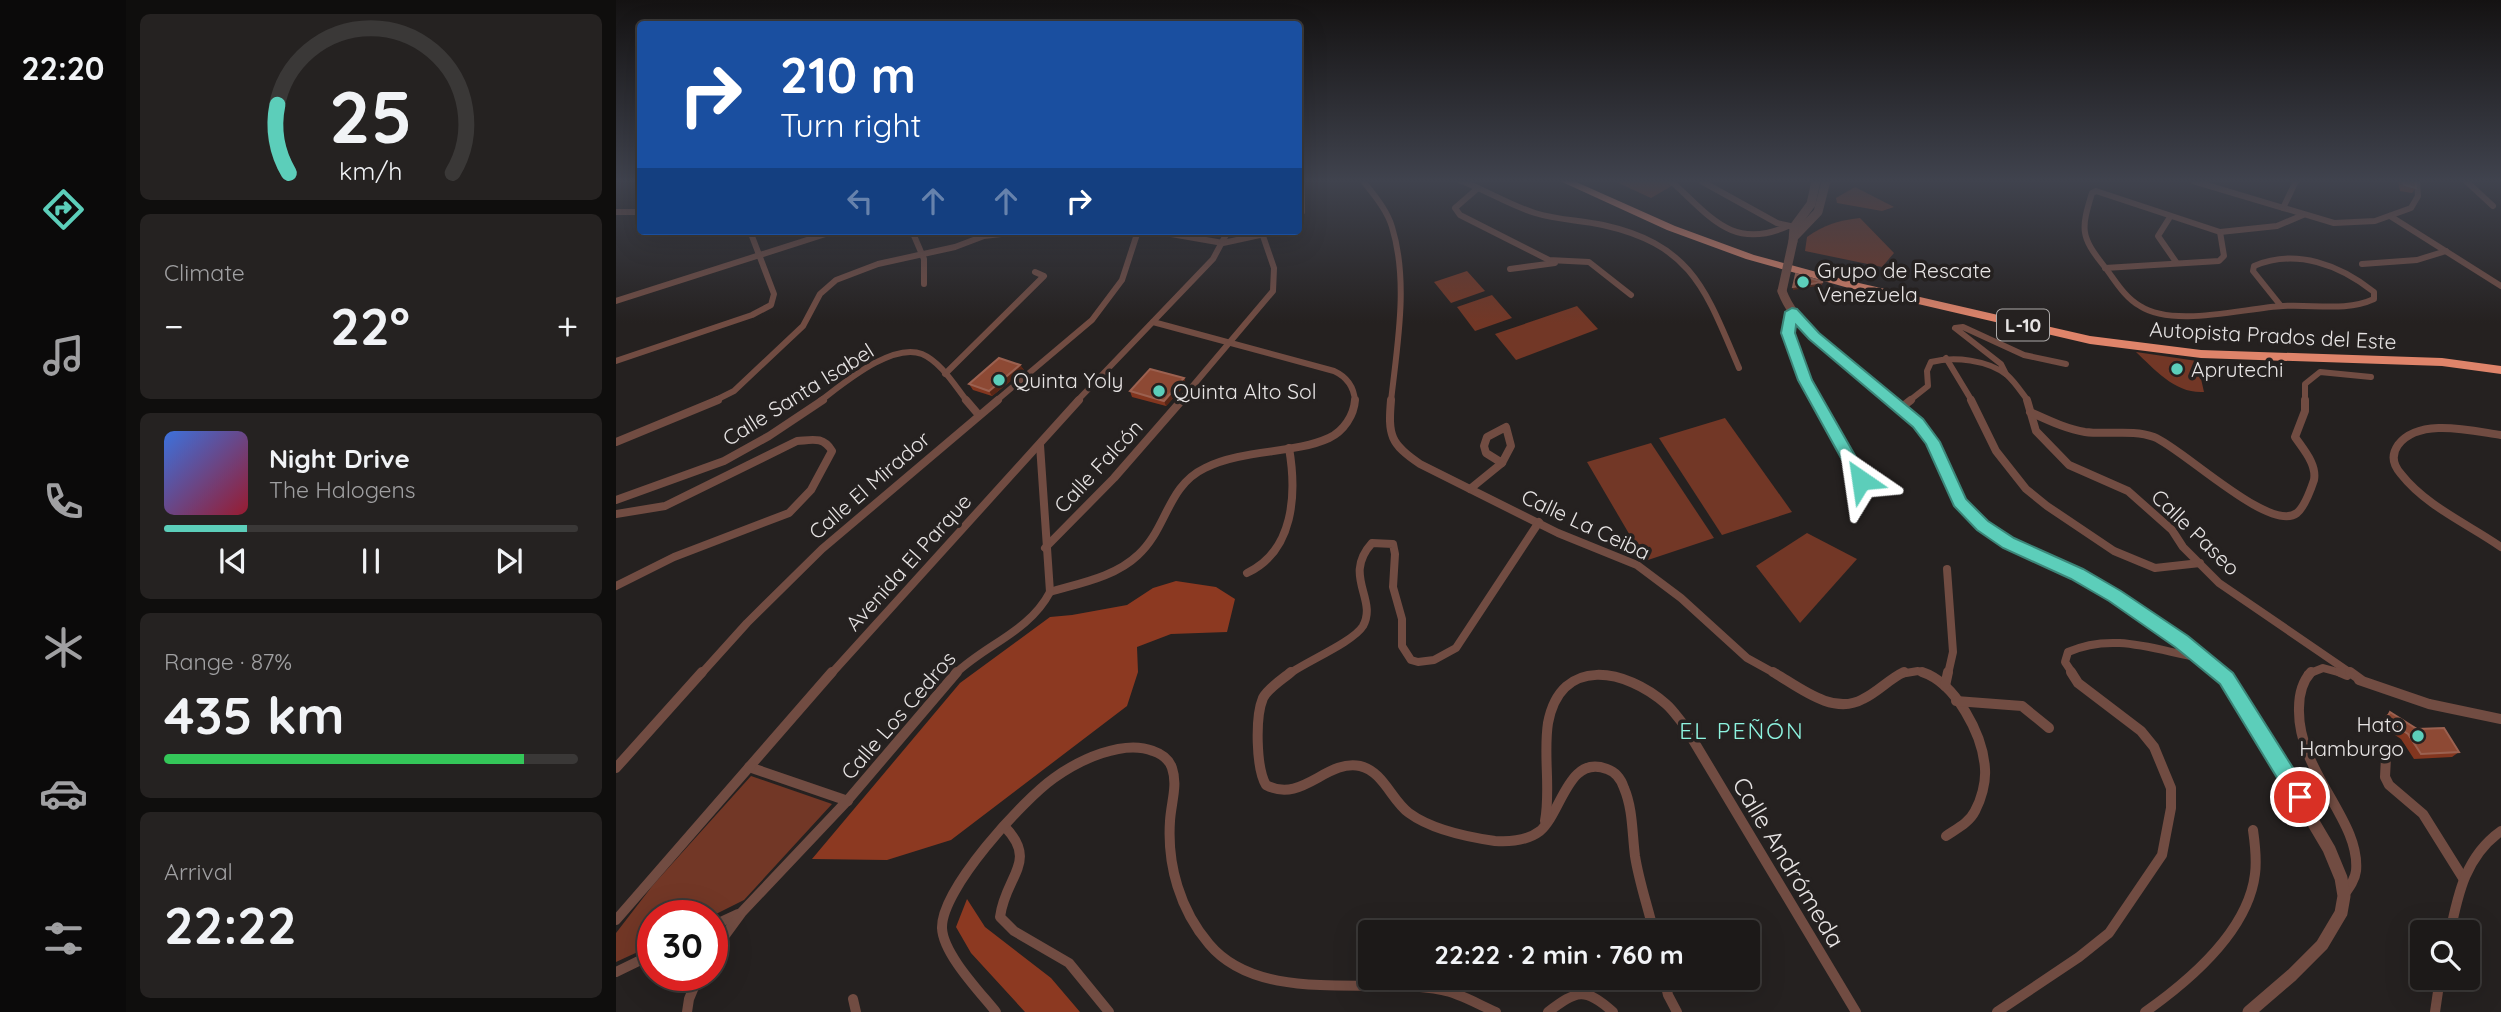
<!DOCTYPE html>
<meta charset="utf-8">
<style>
body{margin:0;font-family:Quicksand,sans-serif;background:#252221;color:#f1f3f6;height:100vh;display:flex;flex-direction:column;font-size:26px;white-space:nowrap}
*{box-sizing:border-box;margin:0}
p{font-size:23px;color:#a0a0a2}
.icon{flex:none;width:38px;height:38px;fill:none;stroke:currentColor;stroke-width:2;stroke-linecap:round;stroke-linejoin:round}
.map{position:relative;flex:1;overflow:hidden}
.drawer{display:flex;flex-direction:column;gap:14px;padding:14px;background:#0f0e0d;width:490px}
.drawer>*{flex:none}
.banner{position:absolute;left:21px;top:21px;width:665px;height:214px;border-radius:7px;box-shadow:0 7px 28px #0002,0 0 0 2px #3a3837;background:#1a4fa0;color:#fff;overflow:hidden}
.controls{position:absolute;left:1794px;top:920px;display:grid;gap:14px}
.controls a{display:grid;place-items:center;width:70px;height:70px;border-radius:7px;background:#1c1918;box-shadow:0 7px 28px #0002,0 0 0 2px #3a3837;font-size:35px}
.speed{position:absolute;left:21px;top:900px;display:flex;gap:14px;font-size:35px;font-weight:700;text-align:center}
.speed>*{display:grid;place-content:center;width:91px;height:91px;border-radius:50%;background:#1c1918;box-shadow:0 7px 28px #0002,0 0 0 2px #3a3837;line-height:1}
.speed .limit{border:10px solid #d22;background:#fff;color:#111}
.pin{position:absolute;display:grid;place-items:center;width:60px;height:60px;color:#fff;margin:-30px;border:4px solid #fff;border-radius:50%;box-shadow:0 2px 7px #0007}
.me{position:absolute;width:77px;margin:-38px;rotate:328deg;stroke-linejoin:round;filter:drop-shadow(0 0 5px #0008)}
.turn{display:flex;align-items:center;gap:24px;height:147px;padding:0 28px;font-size:32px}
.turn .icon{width:91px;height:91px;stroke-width:2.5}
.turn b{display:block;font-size:49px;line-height:60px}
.lanes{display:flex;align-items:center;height:66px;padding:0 28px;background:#0003;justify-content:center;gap:35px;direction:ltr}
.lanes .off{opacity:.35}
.big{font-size:52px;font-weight:800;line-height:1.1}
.drawer .card{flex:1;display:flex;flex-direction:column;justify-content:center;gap:10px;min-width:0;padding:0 24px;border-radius:10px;background:#252221}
.drawer .dial{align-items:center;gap:0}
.dial svg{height:182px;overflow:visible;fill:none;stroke:#3a3837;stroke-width:7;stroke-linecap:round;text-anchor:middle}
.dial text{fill:#f1f3f6;stroke:none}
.song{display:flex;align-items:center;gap:21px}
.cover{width:84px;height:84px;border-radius:10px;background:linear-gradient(135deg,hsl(220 70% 55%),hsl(350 70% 35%))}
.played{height:7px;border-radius:4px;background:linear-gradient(90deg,#5cceba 20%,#3a3837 20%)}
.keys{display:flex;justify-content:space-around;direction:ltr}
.heat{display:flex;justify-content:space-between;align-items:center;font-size:38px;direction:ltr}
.charge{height:10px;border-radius:5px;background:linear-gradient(90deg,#34c759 87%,#3a3837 0)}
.trip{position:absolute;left:742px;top:920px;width:402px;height:70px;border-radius:7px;background:#1c1918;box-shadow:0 7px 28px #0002,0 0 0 2px #3a3837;font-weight:800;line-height:70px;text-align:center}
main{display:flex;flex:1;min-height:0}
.dock{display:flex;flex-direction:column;width:126px;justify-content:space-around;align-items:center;background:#0b0a0a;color:#a0a0a2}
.dock .icon{width:49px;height:49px}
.dock .on{color:#5cceba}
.dock b{font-size:32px;color:#f1f3f6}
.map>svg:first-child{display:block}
.green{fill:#723726}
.forest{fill:#8c3921}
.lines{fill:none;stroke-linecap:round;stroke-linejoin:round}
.minor-far2{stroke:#714c42;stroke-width:6}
.minor-far1{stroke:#714c42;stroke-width:8}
.minor{stroke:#714c42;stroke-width:10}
.tertiary-far2{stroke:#714c42;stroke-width:9}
.tertiary-far1{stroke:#714c42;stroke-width:10}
.tertiary{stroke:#714c42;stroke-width:13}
.motorway{fill:#df846a;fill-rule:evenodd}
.tertiary-bridge{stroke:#714c42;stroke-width:9}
.wall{fill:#83361f}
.shaded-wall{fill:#592616}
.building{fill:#8d4934;stroke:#9b6150;stroke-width:2}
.route{fill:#5cceba;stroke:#3c8679;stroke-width:2}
.poi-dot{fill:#5cceba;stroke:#252120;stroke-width:2.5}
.labels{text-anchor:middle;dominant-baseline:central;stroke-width:7;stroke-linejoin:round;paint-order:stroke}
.shield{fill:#252120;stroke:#adaaa9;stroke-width:2}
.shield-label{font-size:19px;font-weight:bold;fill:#e7e4e4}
.poi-label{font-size:21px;fill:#e7e4e4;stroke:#252120;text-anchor:start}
.street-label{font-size:21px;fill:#e7e4e4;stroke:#252120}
.neighbourhood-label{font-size:23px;letter-spacing:2px;fill:#8ef4e0;stroke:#252120}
.near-street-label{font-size:24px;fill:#e7e4e4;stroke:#252120}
</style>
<main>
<nav class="dock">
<b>22:20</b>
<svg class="icon on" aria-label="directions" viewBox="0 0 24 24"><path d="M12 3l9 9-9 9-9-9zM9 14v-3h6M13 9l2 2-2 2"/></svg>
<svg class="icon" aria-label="music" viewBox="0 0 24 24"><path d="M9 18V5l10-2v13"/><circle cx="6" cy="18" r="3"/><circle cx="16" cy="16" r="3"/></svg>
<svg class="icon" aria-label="phone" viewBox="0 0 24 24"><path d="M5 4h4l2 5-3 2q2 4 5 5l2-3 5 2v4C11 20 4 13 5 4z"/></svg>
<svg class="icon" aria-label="climate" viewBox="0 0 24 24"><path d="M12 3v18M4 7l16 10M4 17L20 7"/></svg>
<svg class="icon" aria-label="car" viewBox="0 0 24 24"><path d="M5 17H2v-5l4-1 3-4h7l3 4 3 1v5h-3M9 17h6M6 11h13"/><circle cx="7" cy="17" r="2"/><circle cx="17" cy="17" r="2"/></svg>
<svg class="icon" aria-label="filters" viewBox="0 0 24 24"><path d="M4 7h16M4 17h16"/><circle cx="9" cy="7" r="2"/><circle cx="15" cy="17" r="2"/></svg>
</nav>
<section class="drawer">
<div class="card dial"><svg viewBox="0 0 100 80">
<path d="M14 69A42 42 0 1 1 86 69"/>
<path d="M14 69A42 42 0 0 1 9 39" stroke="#5cceba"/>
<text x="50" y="56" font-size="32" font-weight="700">25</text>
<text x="50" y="72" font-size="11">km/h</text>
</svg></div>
<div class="card"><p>Climate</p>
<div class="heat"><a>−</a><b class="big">22°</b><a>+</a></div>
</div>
<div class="card">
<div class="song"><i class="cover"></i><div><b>Night Drive</b><p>The Halogens</p></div></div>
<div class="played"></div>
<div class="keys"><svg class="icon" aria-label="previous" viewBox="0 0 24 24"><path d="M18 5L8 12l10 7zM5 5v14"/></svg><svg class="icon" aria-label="pause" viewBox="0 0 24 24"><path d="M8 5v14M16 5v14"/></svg><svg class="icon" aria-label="next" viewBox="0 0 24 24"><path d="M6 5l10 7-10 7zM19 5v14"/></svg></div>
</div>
<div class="card"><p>Range · 87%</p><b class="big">435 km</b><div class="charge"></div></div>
<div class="card"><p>Arrival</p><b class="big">22:22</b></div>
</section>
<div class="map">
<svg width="1885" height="1012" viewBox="0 0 1885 1012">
<rect width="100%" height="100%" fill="#252120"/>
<!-- green -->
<g class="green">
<polygon points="998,181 1057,181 1059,184 1035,198"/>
<polygon points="1239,187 1278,207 1266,211 1221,203 1220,198"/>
<path d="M1244,218l34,35 -12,14 -77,-16 2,-14c17,-12 32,-17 53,-19z"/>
<polygon points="851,271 869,291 835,303 818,282"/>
<polygon points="876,295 896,318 859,331 841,307"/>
<polygon points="961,306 982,329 900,360 879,334"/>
<path d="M1520,352l61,9 7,31c-28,2 -49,-22 -68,-40z"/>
<polygon points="1109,418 1176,512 1106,535 1043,438"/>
<polygon points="1035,443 1098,538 1029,561 971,462"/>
<polygon points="1191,533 1241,559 1184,623 1140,566"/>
<polygon points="135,776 216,804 128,900 96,916 37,915 37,945 0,962 0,933 37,885"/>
</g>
<!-- forest -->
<g class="forest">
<polygon points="560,581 600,587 619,599 611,632 555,634 521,647 522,672 511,706 335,840 271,860 196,859 344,683 434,617 456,615 511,605 537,588"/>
<polygon points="351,899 369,927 435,978 464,1012 409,1012 355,953 340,927"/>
</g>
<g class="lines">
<!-- minor-far2 -->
<g class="minor-far2">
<path d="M747,181c11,14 24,29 29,46 17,55 5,119 -1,174"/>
<path d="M845,181c25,9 48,24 74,32 22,7 46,7 68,12 90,20 103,66 136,143"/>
<path d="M1055,181c39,35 61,70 117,45"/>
<polyline points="1085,181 1161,223 1174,226"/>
<polyline points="1577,181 1718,223 1759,221 1795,208 1802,196 1801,181"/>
<polyline points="1850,181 1877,206"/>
<polyline points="862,188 839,208 844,215 933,260 973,262 1015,295"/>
<polyline points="1667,208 1680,181"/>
<polyline points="0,212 24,212"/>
<polyline points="1774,216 1885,286"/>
<polyline points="1554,217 1542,236 1560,262"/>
<polyline points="682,219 686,212 686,181"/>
<polyline points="296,231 308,259 308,284"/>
<polyline points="538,231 607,243 663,231"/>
<polyline points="1746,264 1801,260 1830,251"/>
<polyline points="1489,268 1603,261 1608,256 1604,232"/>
<polyline points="894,269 939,263"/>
<polyline points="0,301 219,231"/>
<path d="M1665,306l-28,-35 1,-5c42,-18 86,-1 120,26v7c-28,13 -61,5 -91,7 -39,2 -109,22 -143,0 -16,-9 -25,-26 -36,-40 -24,-30 -23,-37 -12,-73l4,-2 124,41 57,-6 26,-11"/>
<polyline points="1176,312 1172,333 1189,380 1201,401"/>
<path d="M537,322l181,49c13,6 20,16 21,30"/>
<polyline points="1330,358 1356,401"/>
<polyline points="0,361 136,315 155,305 158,294 134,231"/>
<polyline points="329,374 428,276 419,272"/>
<polyline points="1390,374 1385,364 1339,328 1347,327 1408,355 1450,364"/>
<polyline points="98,401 118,391 187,326 204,294 220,280 262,264 339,247 368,236 409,231"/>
<path d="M204,401c23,-17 72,-59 102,-47 19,8 33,32 45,47"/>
<polyline points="380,401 476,320 506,280 522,231"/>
<polyline points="461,401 597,259 612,231"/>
<polyline points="564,401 657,291 658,268 647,236"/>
<path d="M1293,401l19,-15 -1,-15 4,-9c23,-6 57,-2 76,13 8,7 15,18 21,26"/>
<polyline points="1689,401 1689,384 1704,372 1755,377"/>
</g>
<!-- minor-far1 -->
<g class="minor-far1">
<polyline points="350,400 362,414"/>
<path d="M775,400c-3,35 -1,44 29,64l138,69 79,32 44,33 66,60 29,16"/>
<polyline points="1200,400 1245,480"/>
<polyline points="1355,400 1380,451 1410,489 1431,506 1498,551 1539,568 1584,563"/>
<polyline points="1411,400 1420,431 1453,465 1512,491 1556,530 1567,547 1603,583 1736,674"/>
<polyline points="1286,407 1295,400"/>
<path d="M1414,412c18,8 36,17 55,20 23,3 47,-3 69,5 27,10 116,97 143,76 7,-6 14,-24 17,-33 3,-16 -11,-31 -19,-43l10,-26v-11"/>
<polygon points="890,427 895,446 886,463 870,453 868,446 871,437"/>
<path d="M1885,435c-29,-4 -82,-18 -103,10 -7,10 -5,20 3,29 25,32 67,50 100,73"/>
<polyline points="0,442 102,400"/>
<polyline points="854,489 886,463"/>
<polyline points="0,500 108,461 153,436 207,400"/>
<path d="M0,514l49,-8 132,-65c15,-1 26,-5 35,10l-21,39 -22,23 -115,44 -58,29"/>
<polyline points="429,548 498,478 566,400"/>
<polyline points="1331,569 1337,652 1332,674"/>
<path d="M631,573c47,-22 50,-79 42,-125"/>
<path d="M434,592c30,-9 65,-15 88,-37 29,-26 29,-69 67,-87 38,-19 89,-14 124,-30 15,-7 25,-23 26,-38"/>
<polyline points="85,674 131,623 206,549 382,400"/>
<polyline points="215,674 463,400"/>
<path d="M339,674c31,-30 74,-42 95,-82l-10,-147"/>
<path d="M673,674c18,-13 64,-32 74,-48 15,-27 -21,-50 9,-83l21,1 2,10 -2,33 9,32v27l9,14 7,2 16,-2 22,-12 83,-126"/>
<polyline points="1284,674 1302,671 1312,674"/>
<path d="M1457,674l-8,-12 3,-10c45,-20 87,-2 133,6"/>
<polyline points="1692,674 1707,668 1729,674"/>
</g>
<!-- minor -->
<g class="minor">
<path d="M675,672c-8,7 -23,16 -28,26 -8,19 -7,70 3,87 36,19 60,-26 94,-19 23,5 32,35 49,47 23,17 58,24 86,28 15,1 32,0 45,-10 22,-19 28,-77 67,-62 9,3 14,10 17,19 9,21 8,45 11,68 4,26 13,51 19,77"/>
<path d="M1157,672c26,15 60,44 90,27 15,-7 26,-20 41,-27"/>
<path d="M1306,672c34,11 61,63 63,97 1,14 -4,31 -10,42 -6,12 -19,18 -29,25"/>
<path d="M1695,672c-9,10 -12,23 -12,36 -2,64 62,112 57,163 -1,9 -7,17 -12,24"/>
<polyline points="1724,672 1731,675"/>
<polyline points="1734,672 1745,680"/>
<polyline points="1743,680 1813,704 1885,719"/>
<polyline points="1329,686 1332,672"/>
<polyline points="1340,701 1406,706 1433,728"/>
<polyline points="1770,757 1769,777 1773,785 1807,814 1847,878"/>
<polyline points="133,767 232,801"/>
<polyline points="0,768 86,672"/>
<path d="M929,821c6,-32 -2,-66 3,-98 13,-68 78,-54 118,-19 7,6 12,14 18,21l172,287"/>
<path d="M389,827c34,35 0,49 -5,90l14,14 55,32 40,49"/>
<polyline points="0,920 216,672"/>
<polyline points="96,926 122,914"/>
<path d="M1834,933c8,-40 16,-77 51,-102"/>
<polyline points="96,953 126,912 231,801 341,672"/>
<polyline points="0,972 37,954"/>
<polyline points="1048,978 1052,995 1061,1012"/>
<polyline points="237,999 240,1012"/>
<polyline points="71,1012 73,999 83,975"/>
<path d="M380,1012c-16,-20 -53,-58 -54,-84 -1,-39 81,-128 112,-150 25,-18 69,-39 99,-27 9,3 16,8 19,17 6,17 -1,35 -2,53 -3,44 10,89 39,123 52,62 162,32 233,46 18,3 37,15 54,22"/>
<path d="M932,1012c29,-22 37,-25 65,0"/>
<polyline points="1381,1012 1463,957 1493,933 1546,855 1555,808 1555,788 1538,747 1525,731 1462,683 1455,672"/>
<path d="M1529,1012c44,-31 103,-81 110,-138 2,-15 0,-30 -2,-44"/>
<polyline points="1819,1012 1824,978"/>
</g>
<!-- tertiary-far2 -->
<g class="tertiary-far2">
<polyline points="1178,237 1202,212 1210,181"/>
<polyline points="1177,241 1178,227 1195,204 1200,181"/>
<path d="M1166,291c16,44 77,81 113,110"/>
</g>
<!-- tertiary-far1 -->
<path class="tertiary-far1" d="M1277,400c18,14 34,32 46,52 15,27 17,50 42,73 26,23 64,33 95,48 52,27 100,63 144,101"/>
<!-- tertiary -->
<polyline class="tertiary" points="1602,672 1621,693 1713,849 1725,878 1728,896 1725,913 1706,945 1676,975 1633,1012"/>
<!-- motorway -->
<polygon class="motorway" points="944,181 958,181 1059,226 1138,255 1230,280 1474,336 1585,350 1826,358 1885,366 1885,374 1826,366 1585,358 1474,344 1229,287 1130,259 1051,230"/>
<!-- tertiary-bridge -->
<polyline class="tertiary-bridge" points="1166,291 1177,241"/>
</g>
<!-- wall -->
<g class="wall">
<polygon points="1782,181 1800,181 1800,188 1796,193 1784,191"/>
<polygon points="404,365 408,370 376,396 357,390 353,384"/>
<polygon points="568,378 570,384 550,406 516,397 514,391"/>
<polygon points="1774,712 1801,729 1843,752 1836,757 1798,759 1785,739 1764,725 1768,717"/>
</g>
<!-- shaded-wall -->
<g class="shaded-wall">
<polygon points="1207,282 1206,285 1177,290 1177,287"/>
<polygon points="404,365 408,370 376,396 373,391"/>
<polygon points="568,378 570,384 550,406 548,401"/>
</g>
<!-- building -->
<g class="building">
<polygon points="1787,181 1800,181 1800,188 1788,185"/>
<polygon points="1180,274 1207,282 1177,287"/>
<polygon points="383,358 404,365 373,391 353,384"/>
<polygon points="534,369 568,378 548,401 514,391"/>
<polygon points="1774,712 1801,729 1828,728 1843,752 1805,754 1792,734 1770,720"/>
</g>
<!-- sky -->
<linearGradient id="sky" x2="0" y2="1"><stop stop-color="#141212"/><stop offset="0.56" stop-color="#40434e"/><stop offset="1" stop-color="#40434e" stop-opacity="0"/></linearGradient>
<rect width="1885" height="323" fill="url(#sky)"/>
<!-- route -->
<polygon class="route" points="1176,308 1181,309 1203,333 1307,419 1324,442 1350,499 1372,521 1398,538 1467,569 1505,591 1572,636 1617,673 1691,790 1694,797 1691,804 1684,806 1677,804 1604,684 1559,647 1493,601 1455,579 1387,548 1361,530 1338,506 1310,444 1297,427 1193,339 1180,325 1179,333 1196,380 1253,480 1245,486 1240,485 1182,380 1165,333 1169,312"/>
<!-- markers -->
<g class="poi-dot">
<circle cx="1187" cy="282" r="7"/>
<circle cx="1561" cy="369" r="7"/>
<circle cx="383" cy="380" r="7"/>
<circle cx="543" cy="391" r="7"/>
<circle cx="1802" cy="736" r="7"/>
</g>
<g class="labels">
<!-- shield labels -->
<rect class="shield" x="1381" y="309.5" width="52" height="31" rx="5"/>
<g class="shield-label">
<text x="1407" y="325">L-10</text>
</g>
<!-- poi labels -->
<g class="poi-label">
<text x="1201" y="270">Grupo de Rescate<tspan x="1201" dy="24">Venezuela</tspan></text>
<text x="1575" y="369">Aprutechi</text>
<text x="397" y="380">Quinta Yoly</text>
<text x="557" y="391">Quinta Alto Sol</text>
<text x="1788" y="724" text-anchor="end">Hato<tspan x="1788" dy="24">Hamburgo</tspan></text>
</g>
<!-- street labels -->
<g class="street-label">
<text transform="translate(1657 335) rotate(3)">Autopista Prados del Este</text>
<text transform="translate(182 394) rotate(-32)">Calle Santa Isabel</text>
<text transform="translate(482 466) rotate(-47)">Calle Falcón</text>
<text transform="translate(253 485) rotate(-41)">Calle El Mirador</text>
<text transform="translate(970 524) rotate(25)">Calle La Ceiba</text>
<text transform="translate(1580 532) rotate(44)">Calle Paseo</text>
<text transform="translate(292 562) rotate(-48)">Avenida El Parque</text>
<text transform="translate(282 715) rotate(-49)">Calle Los Cedros</text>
</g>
<!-- neighbourhood labels -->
<g class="neighbourhood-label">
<text x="1126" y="730">EL PEÑÓN</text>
</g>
<!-- near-street labels -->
<g class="near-street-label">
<text transform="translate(1173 862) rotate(59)">Calle Andrómeda</text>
</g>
</g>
</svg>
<div class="controls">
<a><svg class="icon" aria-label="search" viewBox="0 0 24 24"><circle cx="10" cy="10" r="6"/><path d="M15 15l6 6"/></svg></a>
</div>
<div class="speed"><div class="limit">30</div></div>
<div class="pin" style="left:1684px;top:797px;background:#d93025"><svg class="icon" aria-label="arrive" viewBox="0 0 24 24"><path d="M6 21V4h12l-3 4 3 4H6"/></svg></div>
<svg class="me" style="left:1245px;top:480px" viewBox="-20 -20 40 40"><path d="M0-17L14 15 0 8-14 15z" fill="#5cceba" stroke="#fff" stroke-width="4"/></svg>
<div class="trip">22:22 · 2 min · 760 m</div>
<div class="banner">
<div class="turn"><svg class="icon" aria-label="right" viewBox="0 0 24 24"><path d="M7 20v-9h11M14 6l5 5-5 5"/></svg><div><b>210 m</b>Turn right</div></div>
<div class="lanes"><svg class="icon off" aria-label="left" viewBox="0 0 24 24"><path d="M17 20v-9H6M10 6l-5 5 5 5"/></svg><svg class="icon off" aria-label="ahead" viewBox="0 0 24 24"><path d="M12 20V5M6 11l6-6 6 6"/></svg><svg class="icon off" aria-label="ahead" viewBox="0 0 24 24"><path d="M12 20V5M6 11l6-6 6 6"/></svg><svg class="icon" aria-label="right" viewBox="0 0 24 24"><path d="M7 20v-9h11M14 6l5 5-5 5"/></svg></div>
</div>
</div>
</main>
